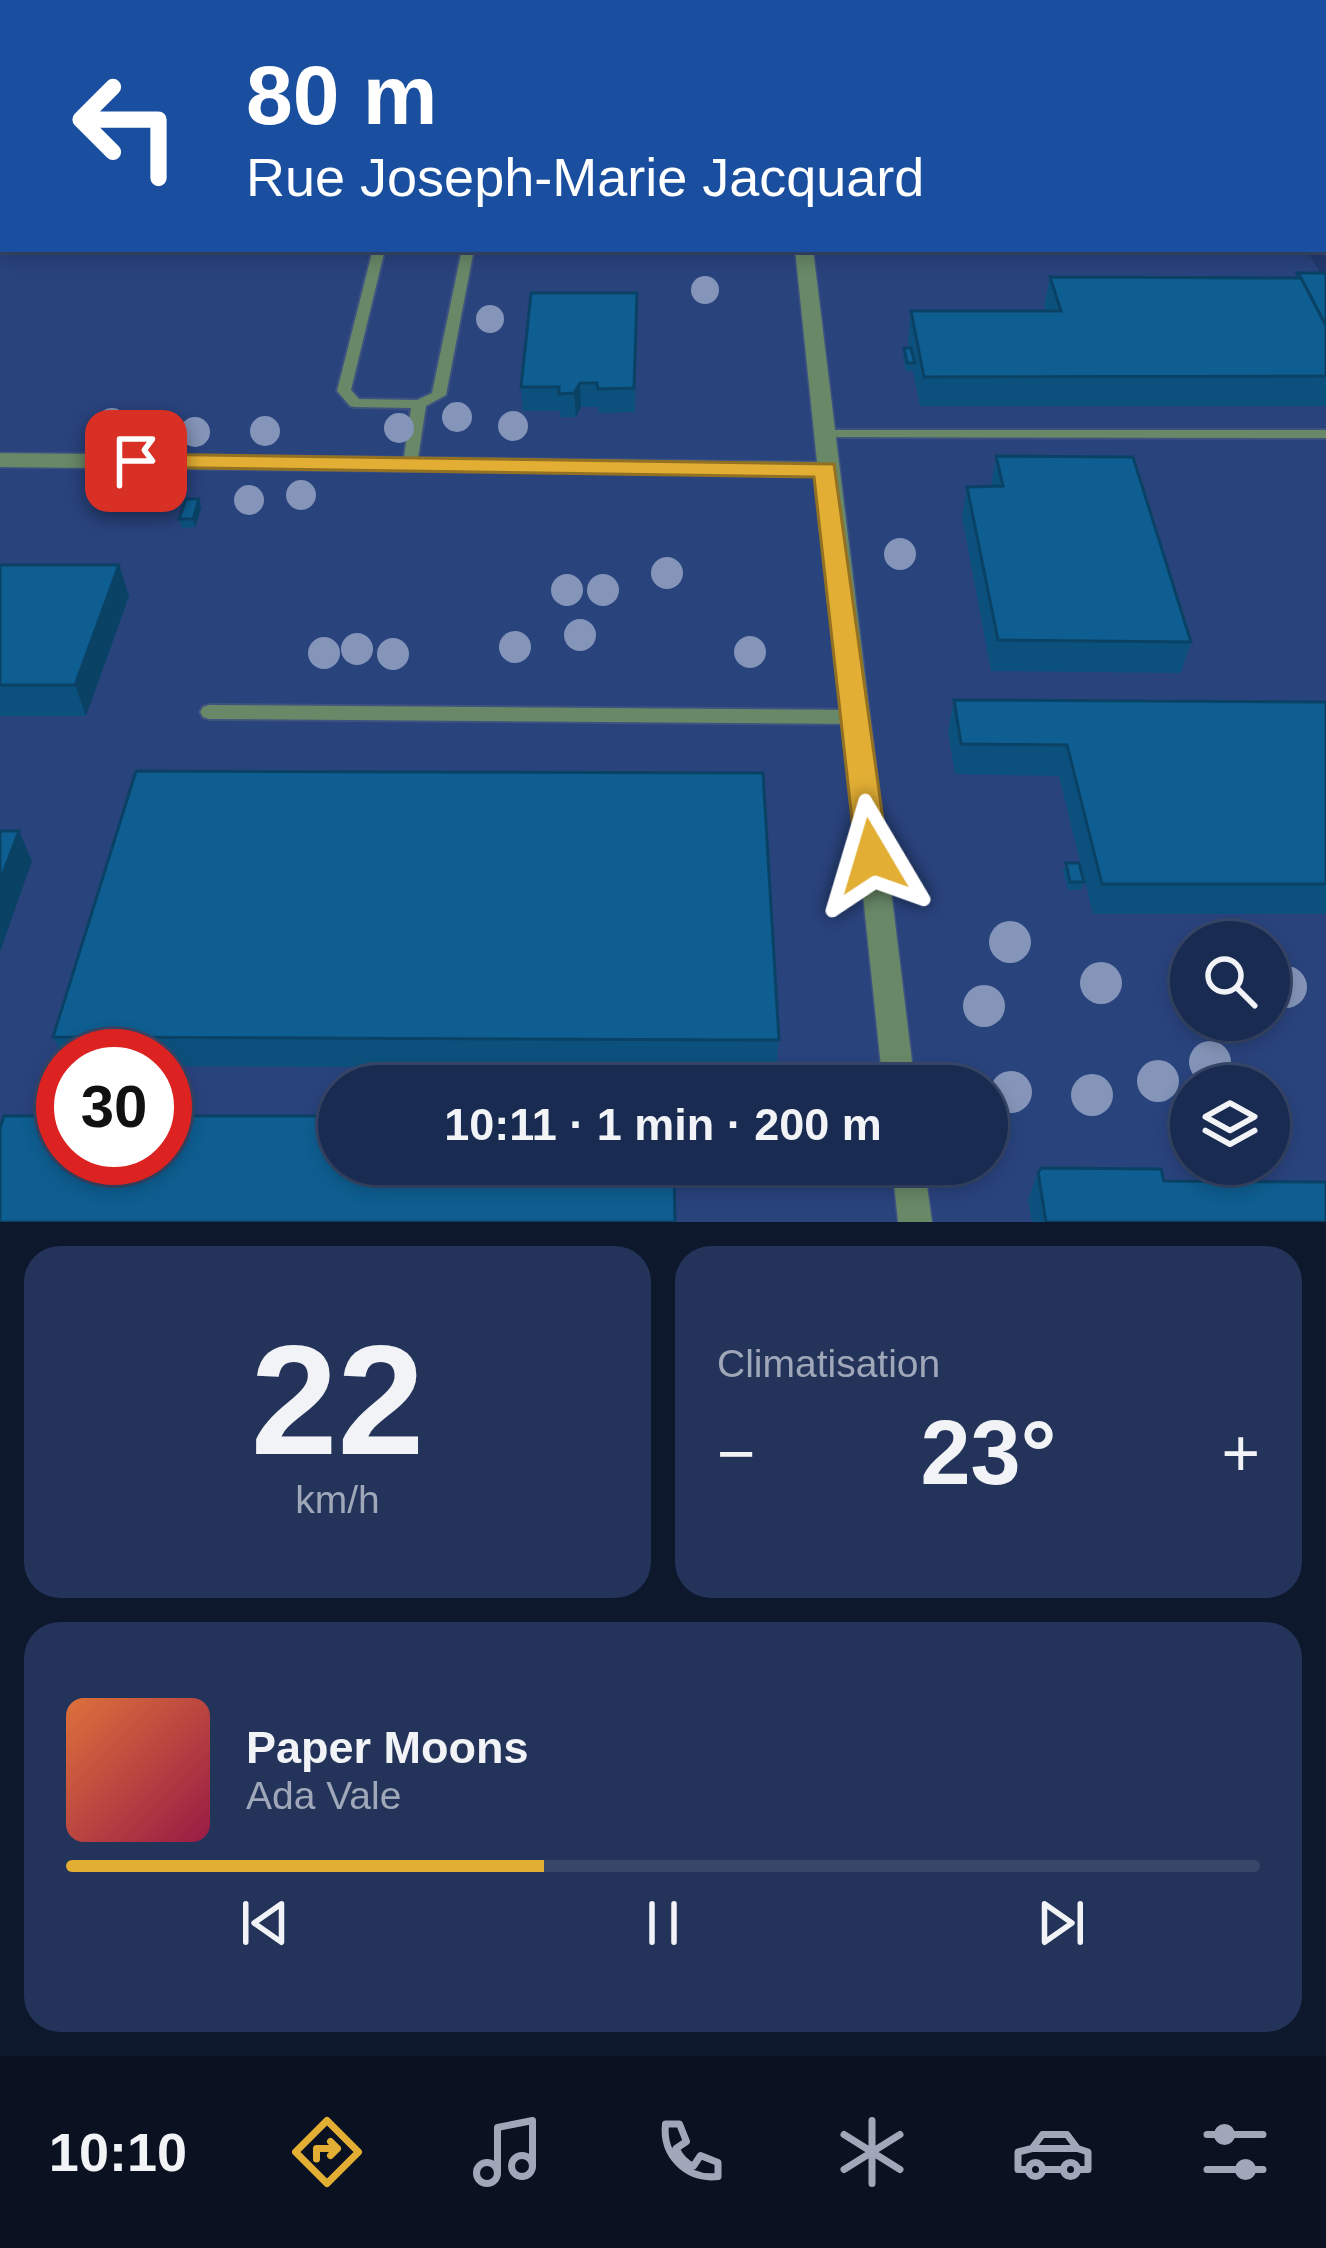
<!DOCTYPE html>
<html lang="fr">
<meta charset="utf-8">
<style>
body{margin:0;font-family:Helvetica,sans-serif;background:#233359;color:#f1f3f6;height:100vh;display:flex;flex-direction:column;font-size:45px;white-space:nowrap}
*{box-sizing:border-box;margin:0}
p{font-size:39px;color:#9fa7b8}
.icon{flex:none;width:66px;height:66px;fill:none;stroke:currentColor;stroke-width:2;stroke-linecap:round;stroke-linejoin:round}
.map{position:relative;height:1222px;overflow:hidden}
.sheet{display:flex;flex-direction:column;gap:24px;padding:24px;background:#0e182d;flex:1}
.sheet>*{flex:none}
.hud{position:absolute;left:0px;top:0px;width:1326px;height:252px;box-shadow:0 6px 18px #0003,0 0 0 3px #384769;background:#1a4fa0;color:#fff;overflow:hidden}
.fabs{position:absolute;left:1170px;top:921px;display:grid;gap:24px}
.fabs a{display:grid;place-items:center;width:120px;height:120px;border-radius:50%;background:#1a2b52;box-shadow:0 6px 18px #0003,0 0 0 3px #384769;font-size:60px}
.speed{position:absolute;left:36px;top:1029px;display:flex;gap:24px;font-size:60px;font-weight:700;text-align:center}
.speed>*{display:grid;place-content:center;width:156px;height:156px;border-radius:50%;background:#1a2b52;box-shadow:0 6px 18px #0003,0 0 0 3px #384769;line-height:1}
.speed .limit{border:18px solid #d22;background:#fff;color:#111}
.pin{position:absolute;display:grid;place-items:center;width:102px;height:102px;color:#fff;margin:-51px;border-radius:24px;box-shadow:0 6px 18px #0006}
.me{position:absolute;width:132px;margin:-66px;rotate:353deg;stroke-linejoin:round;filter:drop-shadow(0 0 9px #0008)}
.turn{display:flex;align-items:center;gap:42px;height:252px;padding:0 48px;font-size:54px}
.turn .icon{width:156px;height:156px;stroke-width:2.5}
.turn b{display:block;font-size:84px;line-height:102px}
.big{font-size:90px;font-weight:700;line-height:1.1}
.sheet .tile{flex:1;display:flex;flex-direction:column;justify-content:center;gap:18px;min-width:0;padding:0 42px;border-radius:36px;background:#233359}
.sheet .dial{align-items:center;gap:0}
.dial b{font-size:156px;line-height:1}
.song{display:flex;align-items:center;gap:36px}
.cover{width:144px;height:144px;border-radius:18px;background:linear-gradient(135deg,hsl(20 70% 55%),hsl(340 70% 35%))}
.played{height:12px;border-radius:6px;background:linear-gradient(90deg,#e2ae34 40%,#384769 40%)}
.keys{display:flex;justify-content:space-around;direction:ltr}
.heat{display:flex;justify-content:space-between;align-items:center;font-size:66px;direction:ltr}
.sheet .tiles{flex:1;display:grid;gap:24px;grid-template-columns:1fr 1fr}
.tile:last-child{grid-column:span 2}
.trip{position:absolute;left:318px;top:1065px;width:690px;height:120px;border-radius:60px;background:#1a2b52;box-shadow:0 6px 18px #0003,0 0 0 3px #384769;font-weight:700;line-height:120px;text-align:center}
.tabs{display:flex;height:192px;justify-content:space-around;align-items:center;background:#0a1121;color:#9fa7b8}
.tabs .icon{width:84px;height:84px}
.tabs .on{color:#e2ae34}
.tabs b{font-size:54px;color:#f1f3f6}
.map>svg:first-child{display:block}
.built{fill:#29437d;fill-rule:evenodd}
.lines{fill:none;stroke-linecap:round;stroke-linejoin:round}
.lane-casing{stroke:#3f5381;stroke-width:4}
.street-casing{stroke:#3f5381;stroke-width:3}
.lane{fill:#688867;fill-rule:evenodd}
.street{fill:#688867;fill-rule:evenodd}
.tree{fill:#8495b9}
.wall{fill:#0c517d}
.shaded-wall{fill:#0a4266}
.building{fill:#0e5e91;stroke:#0a4266;stroke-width:3}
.route{fill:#e2ae34;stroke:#937122;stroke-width:3}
</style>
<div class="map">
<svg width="1326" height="1222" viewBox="0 0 1326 1222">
<rect width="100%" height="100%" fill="#22396d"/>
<!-- built -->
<path class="built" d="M0,0h1187l-1184,3v246h1303l20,33v940h-1326zM1191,942h78v78h-78zM63,1056h102v102h-102zM339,1086h648v78h-648zM1191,1086h78v78h-78z"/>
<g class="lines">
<!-- lane casing -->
<g class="lane-casing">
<g id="lane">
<polygon points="184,0 194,0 192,3 182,3"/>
<rect x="0" y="104" width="3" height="6"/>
<polygon points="373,249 385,249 351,390 359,399 417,400 432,393 462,249 474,249 446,395 426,406 417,464 410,469 403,464 411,408 355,407 350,406 337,391"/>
<polygon points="822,430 1326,430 1326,438 817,437 815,434 817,431"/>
<polygon points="209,705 855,710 861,712 864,717 861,722 855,724 209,719 203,717 200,712 203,707"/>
</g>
</g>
<!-- street casing -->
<g class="street-casing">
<g id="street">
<polygon points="795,249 813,249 915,1086 883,1086 819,476 0,467 0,453 817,462"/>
<polygon points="892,1164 924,1164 932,1222 898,1222"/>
</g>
</g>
<!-- lane -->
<use href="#lane" class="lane"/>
<!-- street -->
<use href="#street" class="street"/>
</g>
<!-- trees -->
<g class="tree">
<circle cx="705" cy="290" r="14"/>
<circle cx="490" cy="319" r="14"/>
<circle cx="457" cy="417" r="15"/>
<circle cx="112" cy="423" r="15"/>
<circle cx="513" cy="426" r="15"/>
<circle cx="399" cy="428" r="15"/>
<circle cx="265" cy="431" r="15"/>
<circle cx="195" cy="432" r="15"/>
<circle cx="301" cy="495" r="15"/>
<circle cx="249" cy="500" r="15"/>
<circle cx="900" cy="554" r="16"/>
<circle cx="667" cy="573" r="16"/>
<circle cx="567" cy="590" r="16"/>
<circle cx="603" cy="590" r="16"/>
<circle cx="580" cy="635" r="16"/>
<circle cx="515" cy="647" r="16"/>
<circle cx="357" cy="649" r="16"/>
<circle cx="750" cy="652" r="16"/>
<circle cx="324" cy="653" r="16"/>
<circle cx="393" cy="654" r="16"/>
<circle cx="1010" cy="942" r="21"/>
<circle cx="1101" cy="983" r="21"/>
<circle cx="1286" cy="987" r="21"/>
<circle cx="984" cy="1006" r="21"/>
<circle cx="1210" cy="1062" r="21"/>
<circle cx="1158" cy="1081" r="21"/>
<circle cx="1011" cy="1092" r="21"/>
<circle cx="1092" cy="1095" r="21"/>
</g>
<!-- wall -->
<g class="wall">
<polygon points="0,0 138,0 136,3 3,3 3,90 0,90"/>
<polygon points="295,0 452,0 452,2 296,2"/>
<polygon points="1297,273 1326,273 1326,406 920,406 913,371 906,371 903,356 904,348 909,348 908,340 911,311 1046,311 1044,306 1050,277 1296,278"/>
<polygon points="637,316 635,412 598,413 598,407 581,407 576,417 560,417 560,411 523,411 521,387"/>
<polygon points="996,456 1191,642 1181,673 991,671 962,517 967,487 991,487"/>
<polygon points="199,499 201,508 195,527 182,528 179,519"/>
<polygon points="0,565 119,565 129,596 86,716 0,716"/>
<polygon points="954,700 1326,702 1326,914 1093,914 1059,776 955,774 948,731"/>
<polygon points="1066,863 1084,882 1081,890 1068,890 1063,871"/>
<polygon points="53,1037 779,1040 776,1069 165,1066 165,1056 63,1056"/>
<polygon points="1038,1172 1164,1181 1326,1222 1032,1222 1028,1200"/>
</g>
<!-- shaded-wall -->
<g class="shaded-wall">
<polygon points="118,0 138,0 136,3 116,3"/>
<polygon points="580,383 581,407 576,417 574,393"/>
<polygon points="199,499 201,508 195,527 193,519"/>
<polygon points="119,565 129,596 86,716 75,685"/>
<polygon points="19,831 32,861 0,952 0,881"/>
</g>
<!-- building -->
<g class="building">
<polygon points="0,0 118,0 116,3 3,3 3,63 0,63"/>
<rect x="655" y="0" width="21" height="3"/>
<rect x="708" y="0" width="20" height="3"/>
<polygon points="1297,273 1326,273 1326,326 1301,278"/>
<polygon points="1050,277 1301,278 1326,326 1326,376 924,377 911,311 1061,311"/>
<polygon points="531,293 637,293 634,388 598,389 597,383 580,383 574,393 559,394 559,387 521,387"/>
<polygon points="904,348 911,348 915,363 907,363"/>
<polygon points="996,456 1133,457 1191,642 998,640 967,487 1003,486"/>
<polygon points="186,499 199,499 193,519 179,519"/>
<polygon points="0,565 119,565 75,685 0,685"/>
<polygon points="954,700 1326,702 1326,884 1102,884 1067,745 961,744"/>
<polygon points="136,771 763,773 779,1040 53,1037"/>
<polygon points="0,831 19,831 0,881"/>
<polygon points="1066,863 1079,863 1084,882 1070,882"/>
<polygon points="4,1116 63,1116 63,1158 165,1158 165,1116 339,1116 339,1164 674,1164 675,1222 0,1222 0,1128"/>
<polygon points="1042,1168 1161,1169 1164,1181 1326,1182 1326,1222 1046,1222 1038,1172"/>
</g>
<!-- route -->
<polygon class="route" points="136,454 834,464 888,856 883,865 872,868 861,865 856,856 814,477 128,467 124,461"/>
</svg>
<div class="fabs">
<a><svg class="icon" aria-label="search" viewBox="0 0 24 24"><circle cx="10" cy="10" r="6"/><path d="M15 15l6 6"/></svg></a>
<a><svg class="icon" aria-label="layers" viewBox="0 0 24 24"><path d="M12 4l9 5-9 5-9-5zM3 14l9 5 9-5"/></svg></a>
</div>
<div class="speed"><div class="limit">30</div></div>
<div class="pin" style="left:136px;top:461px;background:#d93025"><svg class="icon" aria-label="arrive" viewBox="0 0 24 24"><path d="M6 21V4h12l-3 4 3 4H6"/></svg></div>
<svg class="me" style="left:872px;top:856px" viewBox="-20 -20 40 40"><path d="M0-17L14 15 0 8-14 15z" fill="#e2ae34" stroke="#fff" stroke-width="4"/></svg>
<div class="trip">10:11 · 1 min · 200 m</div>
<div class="hud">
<div class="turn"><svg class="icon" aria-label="left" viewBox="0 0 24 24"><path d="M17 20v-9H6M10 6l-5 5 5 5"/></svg><div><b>80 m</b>Rue Joseph-Marie Jacquard</div></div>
</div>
</div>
<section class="sheet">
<div class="tiles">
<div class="tile dial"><b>22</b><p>km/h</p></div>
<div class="tile"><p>Climatisation</p>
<div class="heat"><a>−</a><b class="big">23°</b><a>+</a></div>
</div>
<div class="tile">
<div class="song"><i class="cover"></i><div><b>Paper Moons</b><p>Ada Vale</p></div></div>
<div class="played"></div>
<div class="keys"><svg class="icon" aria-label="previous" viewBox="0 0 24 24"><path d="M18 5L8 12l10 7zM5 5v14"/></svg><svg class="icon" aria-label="pause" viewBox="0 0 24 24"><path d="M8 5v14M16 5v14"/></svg><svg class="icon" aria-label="next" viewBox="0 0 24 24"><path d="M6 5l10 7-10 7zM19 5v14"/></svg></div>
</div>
</div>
</section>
<nav class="tabs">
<b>10:10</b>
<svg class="icon on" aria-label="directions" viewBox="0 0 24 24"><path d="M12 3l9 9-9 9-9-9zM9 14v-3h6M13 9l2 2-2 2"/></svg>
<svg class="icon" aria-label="music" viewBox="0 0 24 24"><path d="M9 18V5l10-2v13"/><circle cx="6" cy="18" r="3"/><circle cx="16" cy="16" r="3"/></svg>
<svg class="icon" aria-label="phone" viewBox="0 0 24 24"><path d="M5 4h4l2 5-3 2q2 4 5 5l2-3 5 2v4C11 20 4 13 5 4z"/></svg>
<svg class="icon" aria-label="climate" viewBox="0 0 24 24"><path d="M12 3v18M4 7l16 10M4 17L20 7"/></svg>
<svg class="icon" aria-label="car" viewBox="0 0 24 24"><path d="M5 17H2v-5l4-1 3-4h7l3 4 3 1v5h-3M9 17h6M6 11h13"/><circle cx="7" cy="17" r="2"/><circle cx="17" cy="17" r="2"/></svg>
<svg class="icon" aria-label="filters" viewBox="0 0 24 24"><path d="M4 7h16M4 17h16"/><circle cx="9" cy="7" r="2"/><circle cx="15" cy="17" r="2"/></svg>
</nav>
